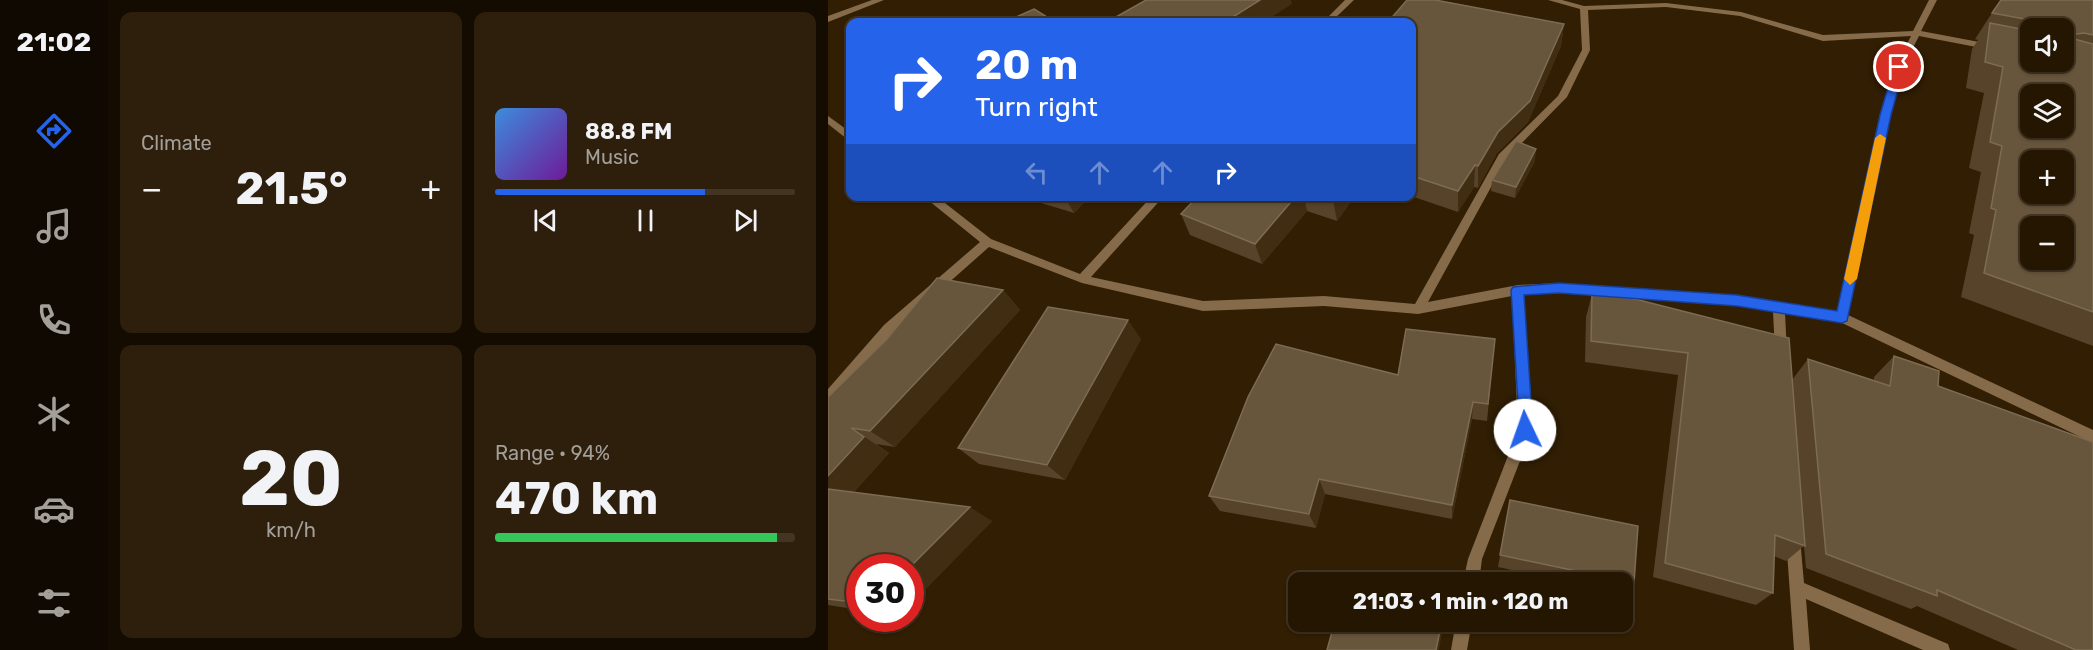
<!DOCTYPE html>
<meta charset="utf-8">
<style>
body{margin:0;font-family:Rubik,sans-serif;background:#2d1f0c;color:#f1f3f6;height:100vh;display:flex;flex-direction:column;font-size:22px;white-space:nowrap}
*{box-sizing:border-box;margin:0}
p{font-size:20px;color:#a39f99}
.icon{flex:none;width:33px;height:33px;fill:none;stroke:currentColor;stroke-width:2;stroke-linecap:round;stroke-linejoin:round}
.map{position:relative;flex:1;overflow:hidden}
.sheet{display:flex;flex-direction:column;gap:12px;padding:12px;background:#140c01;width:720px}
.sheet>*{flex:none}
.guide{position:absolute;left:18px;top:18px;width:570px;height:183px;border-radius:12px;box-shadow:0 2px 4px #0004,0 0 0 2px #423524;background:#2563eb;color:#fff;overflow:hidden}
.fabs{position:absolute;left:1192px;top:18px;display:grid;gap:12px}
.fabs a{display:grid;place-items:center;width:54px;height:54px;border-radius:12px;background:#251602;box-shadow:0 2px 4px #0004,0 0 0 2px #423524;font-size:30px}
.speed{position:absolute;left:18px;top:554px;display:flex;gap:12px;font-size:30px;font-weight:700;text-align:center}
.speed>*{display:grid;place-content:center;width:78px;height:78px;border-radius:50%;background:#251602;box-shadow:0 2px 4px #0004,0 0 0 2px #423524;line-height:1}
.speed .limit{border:9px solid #d22;background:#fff;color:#111}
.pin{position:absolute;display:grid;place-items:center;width:51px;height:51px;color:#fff;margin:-26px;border:3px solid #fff;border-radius:50%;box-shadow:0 2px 6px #0007}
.me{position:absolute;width:66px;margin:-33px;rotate:357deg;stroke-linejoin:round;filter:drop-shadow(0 0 4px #0008)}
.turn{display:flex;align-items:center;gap:21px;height:126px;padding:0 30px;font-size:27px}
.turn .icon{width:78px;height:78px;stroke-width:2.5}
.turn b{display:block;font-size:42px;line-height:51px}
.lanes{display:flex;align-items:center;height:57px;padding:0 30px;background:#0003;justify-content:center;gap:30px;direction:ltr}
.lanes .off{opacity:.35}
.big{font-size:45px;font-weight:700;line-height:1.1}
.sheet .widget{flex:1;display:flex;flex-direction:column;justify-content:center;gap:9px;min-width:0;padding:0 21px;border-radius:12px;background:#2d1f0c}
.sheet .dial{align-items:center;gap:0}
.dial b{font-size:78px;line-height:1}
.song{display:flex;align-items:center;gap:18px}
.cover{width:72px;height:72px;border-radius:9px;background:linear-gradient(135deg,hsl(210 70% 55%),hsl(280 70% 35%))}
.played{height:6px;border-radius:3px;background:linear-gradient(90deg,#2563eb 70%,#423524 70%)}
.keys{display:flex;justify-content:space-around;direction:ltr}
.heat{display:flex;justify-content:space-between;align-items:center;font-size:33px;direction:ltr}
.charge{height:9px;border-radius:4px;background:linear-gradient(90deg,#34c759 94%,#423524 0)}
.sheet .tiles{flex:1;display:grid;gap:12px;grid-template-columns:repeat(2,1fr)}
.trip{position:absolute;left:460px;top:572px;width:345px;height:60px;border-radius:12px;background:#251602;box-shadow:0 2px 4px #0004,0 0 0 2px #423524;font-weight:700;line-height:60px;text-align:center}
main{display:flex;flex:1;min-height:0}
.dock{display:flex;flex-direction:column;width:108px;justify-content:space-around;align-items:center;background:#0f0901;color:#a39f99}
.dock .icon{width:42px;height:42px}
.dock .on{color:#2563eb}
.dock b{font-size:27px;color:#f1f3f6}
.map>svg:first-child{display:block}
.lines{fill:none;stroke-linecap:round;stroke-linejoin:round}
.minor{fill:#856b4a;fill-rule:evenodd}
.wall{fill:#574329;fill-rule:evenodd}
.shaded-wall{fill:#412d12}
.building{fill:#67553c;stroke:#7d6b54;stroke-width:1.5;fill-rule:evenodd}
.route{fill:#2563eb;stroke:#184099;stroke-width:1.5}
.slow{fill:#f59e0b}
</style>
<main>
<nav class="dock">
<b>21:02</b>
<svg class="icon on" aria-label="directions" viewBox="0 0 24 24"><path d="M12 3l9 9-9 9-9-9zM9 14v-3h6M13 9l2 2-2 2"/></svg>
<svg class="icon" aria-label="music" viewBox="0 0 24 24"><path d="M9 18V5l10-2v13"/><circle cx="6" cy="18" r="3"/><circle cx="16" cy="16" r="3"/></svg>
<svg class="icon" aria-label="phone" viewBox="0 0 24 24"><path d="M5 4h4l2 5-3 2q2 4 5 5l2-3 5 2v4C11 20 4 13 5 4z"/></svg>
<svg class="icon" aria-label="climate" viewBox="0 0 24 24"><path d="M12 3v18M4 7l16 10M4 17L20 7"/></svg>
<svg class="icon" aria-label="car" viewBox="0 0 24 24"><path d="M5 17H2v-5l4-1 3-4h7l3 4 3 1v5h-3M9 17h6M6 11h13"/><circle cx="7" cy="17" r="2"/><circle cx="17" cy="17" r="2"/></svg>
<svg class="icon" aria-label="filters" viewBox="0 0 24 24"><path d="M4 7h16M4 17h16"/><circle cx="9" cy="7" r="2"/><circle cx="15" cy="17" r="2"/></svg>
</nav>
<section class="sheet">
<div class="tiles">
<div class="widget"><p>Climate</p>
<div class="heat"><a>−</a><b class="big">21.5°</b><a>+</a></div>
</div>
<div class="widget">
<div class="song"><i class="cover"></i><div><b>88.8 FM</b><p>Music</p></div></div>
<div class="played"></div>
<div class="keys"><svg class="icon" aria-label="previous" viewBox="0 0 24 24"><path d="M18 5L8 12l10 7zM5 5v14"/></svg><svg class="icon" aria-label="pause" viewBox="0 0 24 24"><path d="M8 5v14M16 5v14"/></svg><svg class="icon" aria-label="next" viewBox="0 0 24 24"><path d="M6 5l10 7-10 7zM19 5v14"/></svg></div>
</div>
<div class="widget dial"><b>20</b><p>km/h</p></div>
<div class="widget"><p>Range · 94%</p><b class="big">470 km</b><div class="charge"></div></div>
</div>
</section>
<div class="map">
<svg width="1265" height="650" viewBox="0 0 1265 650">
<rect width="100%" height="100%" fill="#311e03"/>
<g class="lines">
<!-- minor -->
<g class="minor">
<polygon points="44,0 56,0 0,22 0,16"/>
<polygon points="517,0 526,0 503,22 495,22"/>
<path d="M720,0h14l22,6 82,-3 75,9 82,23 90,-4 16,-31h8l-16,31 74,14 1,2 -4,3 -73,-14 -16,31 -13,48 -42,200 245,115v13l-253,-121 -55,-9 2,40 -2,4 -4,1 -4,-1 -2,-4 -2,-42 -36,-5 -178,-13 -35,1 8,136 -50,129 -3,23h-16l5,-23 50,-129 -6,-134 -94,18 -94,-8 -121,5 -121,-28 -93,-36 -97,86 -59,69 -5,2v-15l56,-64 96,-83 -57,-46h13l55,43 89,35 72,-78h12l-73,81 112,24 121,-5 91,8 84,-150 59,-58 24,-46 -2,-41zM838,7l74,9 83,25 88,-5 -16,31 -15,48 -43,196 -100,-15 -178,-13 -41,2 -90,17 79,-144 60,-61 23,-47 -2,-40z"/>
<polygon points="0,116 22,132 22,140 19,139 0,124"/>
<polygon points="965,531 970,533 972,538 976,583 1120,644 1122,650 1095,650 978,599 982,650 966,650 958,538 960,533"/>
<polygon points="628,621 644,621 639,650 623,650"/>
</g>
</g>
<!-- wall -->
<g class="wall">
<path d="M1265,0v346l-132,-49 13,-62 -5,-2 12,-61 -12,-4 15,-75 -18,-5 6,-39 6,-9 -3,-1 17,-26zM1203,28h33l-33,34z"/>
<polygon points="584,22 736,24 733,46 700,122 669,153 650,188 646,187 630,212 583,196"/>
<polygon points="707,161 687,198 663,191 664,180"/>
<polygon points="198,196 262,196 246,213 200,199"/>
<polygon points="370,196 527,196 509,221 479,211 434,264 362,235 353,214"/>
<polygon points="175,290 192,310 67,447 48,444 61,453 26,492 164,521 82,605 82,567 32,567 32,610 0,605 0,397"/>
<polygon points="764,294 964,380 980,359 1046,380 1046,377 1066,356 1110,386 1265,650 1190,650 1089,606 1083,609 978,568 976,546 958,561 946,556 945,593 928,605 825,577 850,375 757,362 758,317"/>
<polygon points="313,339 237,480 151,464 130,448"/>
<polygon points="667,339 659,421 644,419 624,519 497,494 488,528 392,511 381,496 570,375"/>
<polygon points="682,500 806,583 798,594 795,594 795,582 741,582 670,567"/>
</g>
<!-- shaded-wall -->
<g class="shaded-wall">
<polygon points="432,0 463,0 464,4 436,22 397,22"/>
<polygon points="736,24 733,46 700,122 669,153 650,188 650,166 670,132"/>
<polygon points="708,149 707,161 687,198 688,187"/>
<polygon points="647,165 646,187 630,212 630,191"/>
<polygon points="236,196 262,196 246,213"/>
<polygon points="468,196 476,196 479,211 434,264 427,244"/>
<polygon points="507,196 527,196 509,221 505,200"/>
<polygon points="175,290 192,310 67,447 42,431"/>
<polygon points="300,320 313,339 237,480 219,465"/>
<polygon points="645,402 644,419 624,519 624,505"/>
<polygon points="23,428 61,453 17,502 0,494 0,476"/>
<polygon points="491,479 497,494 488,528 481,514"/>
<polygon points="142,507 164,521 82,605 82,567"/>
<polygon points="614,621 616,621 611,650 608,650"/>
</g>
<!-- building -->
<g class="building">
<polygon points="318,0 432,0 397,22 279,22"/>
<polygon points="579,0 607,0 736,24 702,101 670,132 650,166 647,165 630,191 584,176 584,22 560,22"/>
<path d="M1173,0h92v35l-9,-2 -16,2 2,3 23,6v268l-109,-39 12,-63 -5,-2 11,-62 -12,-4 13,-75 -18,-5 5,-39 41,8v31h33v-34h-12l-1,-4 -59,-11zM1203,94h33v34h-33zM1203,160h33v34h-33zM1203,226h33v34h-33z"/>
<polygon points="206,9 227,22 177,22"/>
<polygon points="688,141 708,149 688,187 664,180"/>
<polygon points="370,196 468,196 427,244 353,214"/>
<polygon points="495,196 507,196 505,200"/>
<polygon points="109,278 175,290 42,431 23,428 36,437 0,476 0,397 59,339"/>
<polygon points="764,294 807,299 961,338 977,546 947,535 945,593 837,563 860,353 763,341"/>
<polygon points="220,307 300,320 219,465 130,448"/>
<polygon points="578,329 667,339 660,404 645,402 624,505 491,479 481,514 381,496 420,397 448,344 570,375"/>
<polygon points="1066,356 1111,371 1110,386 1265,442 1265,650 1248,650 1109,590 1109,596 998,554 980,359 1062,386"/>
<polygon points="0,489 142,507 82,567 32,567 32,603 0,599"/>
<polygon points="682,500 810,526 806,583 672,555"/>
<polygon points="520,577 542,582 518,582"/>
<polygon points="507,621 614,621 608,650 499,650"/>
</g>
<!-- route -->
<polygon class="route" points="1071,64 1076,67 1063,115 1019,321 1014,323 909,306 731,293 696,295 705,430 703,435 692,435 683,290 685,287 731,283 909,295 1009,311 1052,115 1066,67"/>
<!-- slow -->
<polygon class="slow" points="1052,134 1058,138 1029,279 1022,285 1016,279 1047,138"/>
</svg>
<div class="fabs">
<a><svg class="icon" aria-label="sound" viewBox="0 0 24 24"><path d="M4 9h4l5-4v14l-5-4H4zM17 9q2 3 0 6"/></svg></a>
<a><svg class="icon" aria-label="layers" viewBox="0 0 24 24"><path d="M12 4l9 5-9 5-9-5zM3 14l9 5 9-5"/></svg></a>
<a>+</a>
<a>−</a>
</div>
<div class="speed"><div class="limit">30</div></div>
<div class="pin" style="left:1071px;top:67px;background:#d93025"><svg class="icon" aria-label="arrive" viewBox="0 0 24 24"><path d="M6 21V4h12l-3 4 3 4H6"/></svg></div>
<svg class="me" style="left:697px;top:430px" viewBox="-20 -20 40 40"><circle r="19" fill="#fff"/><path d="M0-13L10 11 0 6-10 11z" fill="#2563eb"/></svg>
<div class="trip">21:03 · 1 min · 120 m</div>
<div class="guide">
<div class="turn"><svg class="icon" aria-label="right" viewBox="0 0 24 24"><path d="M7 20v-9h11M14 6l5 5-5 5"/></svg><div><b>20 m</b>Turn right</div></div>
<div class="lanes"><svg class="icon off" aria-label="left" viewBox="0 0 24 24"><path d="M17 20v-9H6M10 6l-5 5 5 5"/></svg><svg class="icon off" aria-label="ahead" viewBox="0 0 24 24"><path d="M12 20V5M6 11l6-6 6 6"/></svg><svg class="icon off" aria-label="ahead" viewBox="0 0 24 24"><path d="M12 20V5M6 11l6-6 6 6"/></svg><svg class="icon" aria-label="right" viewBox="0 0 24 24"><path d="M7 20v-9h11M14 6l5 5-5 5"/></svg></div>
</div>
</div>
</main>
